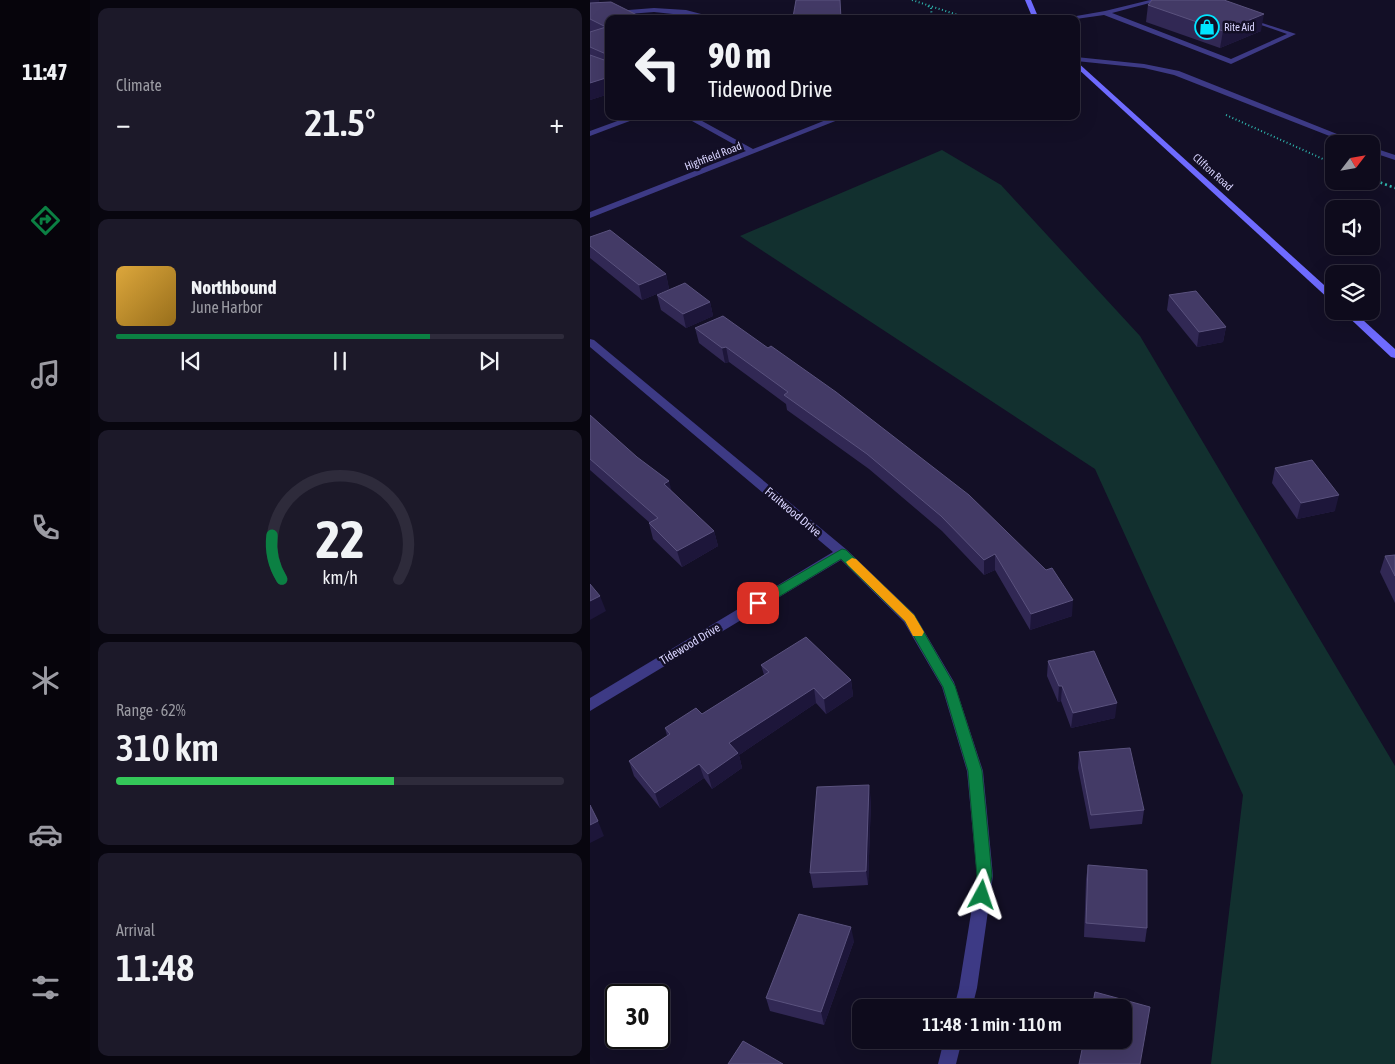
<!DOCTYPE html>
<meta charset="utf-8">
<style>
body{margin:0;font-family:"Asap Condensed",sans-serif;background:#1c1929;color:#f1f3f6;height:100vh;display:flex;flex-direction:column;font-size:19px;white-space:nowrap}
*{box-sizing:border-box;margin:0}
p{font-size:16px;color:#9b9ba3}
.icon{flex:none;width:28px;height:28px;fill:none;stroke:currentColor;stroke-width:2;stroke-linecap:round;stroke-linejoin:round}
.map{position:relative;flex:1;overflow:hidden}
.side{display:flex;flex-direction:column;gap:8px;padding:8px;background:#08060f;width:500px}
.side>*{flex:none}
.banner{position:absolute;left:15px;top:15px;width:475px;height:105px;border-radius:10px;box-shadow:0 5px 20px #0002,0 0 0 1px #2e2b3b;background:#0e0b1c;color:#f1f3f6;overflow:hidden}
.needle{width:32px;rotate:59deg}
.fabs{position:absolute;left:735px;top:135px;display:grid;gap:10px}
.fabs a{display:grid;place-items:center;width:55px;height:55px;border-radius:10px;background:#0e0b1c;box-shadow:0 5px 20px #0002,0 0 0 1px #2e2b3b;font-size:25px}
.speed{position:absolute;left:15px;top:984px;display:flex;gap:10px;font-size:25px;font-weight:700;text-align:center}
.speed>*{display:grid;place-content:center;width:65px;height:65px;border-radius:50%;background:#0e0b1c;box-shadow:0 5px 20px #0002,0 0 0 1px #2e2b3b;line-height:1}
.speed .limit{border:2px solid #111;border-radius:8px;background:#fff;color:#111}
.pin{position:absolute;display:grid;place-items:center;width:42px;height:42px;color:#fff;margin:-21px;border-radius:10px;box-shadow:0 2px 8px #0006}
.me{position:absolute;width:55px;margin:-28px;rotate:5deg;stroke-linejoin:round;filter:drop-shadow(0 0 4px #0008)}
.turn{display:flex;align-items:center;gap:18px;height:105px;padding:0 20px;font-size:22px}
.turn .icon{width:65px;height:65px;stroke-width:2.5}
.turn b{display:block;font-size:35px;line-height:42px}
.big{font-size:38px;font-weight:600;line-height:1.1}
.side .tile{flex:1;display:flex;flex-direction:column;justify-content:center;gap:8px;min-width:0;padding:0 18px;border-radius:10px;background:#1c1929}
.side .dial{align-items:center;gap:0}
.dial svg{height:130px;overflow:visible;fill:none;stroke:#2e2b3b;stroke-width:7;stroke-linecap:round;text-anchor:middle}
.dial text{fill:#f1f3f6;stroke:none}
.song{display:flex;align-items:center;gap:15px}
.cover{width:60px;height:60px;border-radius:8px;background:linear-gradient(135deg,hsl(40 70% 55%),hsl(40 70% 35%))}
.played{height:5px;border-radius:2px;background:linear-gradient(90deg,#0b8043 70%,#2e2b3b 70%)}
.keys{display:flex;justify-content:space-around;direction:ltr}
.heat{display:flex;justify-content:space-between;align-items:center;font-size:28px;direction:ltr}
.charge{height:8px;border-radius:4px;background:linear-gradient(90deg,#34c759 62%,#2e2b3b 0)}
.trip{position:absolute;left:262px;top:999px;width:280px;height:50px;border-radius:10px;background:#0e0b1c;box-shadow:0 5px 20px #0002,0 0 0 1px #2e2b3b;font-weight:600;line-height:50px;text-align:center}
main{display:flex;flex:1;min-height:0}
.menu{display:flex;flex-direction:column;width:90px;justify-content:space-around;align-items:center;background:#06040b;color:#9b9ba3}
.menu .icon{width:35px;height:35px}
.menu .current{color:#0b8043}
.menu b{font-size:22px;color:#f1f3f6}
.map>svg:first-child{display:block}
.green{fill:#12302f}
.lines{fill:none;stroke-linecap:round;stroke-linejoin:round}
.path-far1{stroke:#2fb8b0;stroke-width:2;stroke-dasharray:1 2.5;stroke-linecap:butt}
.path{stroke:#2fb8b0;stroke-width:2.5;stroke-dasharray:2 3;stroke-linecap:butt}
.service{fill:#3d3a85;fill-rule:evenodd}
.minor{fill:#3d3a85;fill-rule:evenodd}
.secondary{fill:#6f6bff;fill-rule:evenodd}
.wall{fill:#312854}
.shaded-wall{fill:#1d163a}
.building{fill:#433a66;stroke:#5a527e}
.route{fill:#0b8043;stroke:#07532c}
.slow{fill:#f59e0b}
.labels{text-anchor:middle;dominant-baseline:central;stroke-width:5;stroke-linejoin:round;paint-order:stroke}
.far-poi-label{font-size:11px;fill:#d9d4ff;stroke:#130f26;text-anchor:start}
.far-street-label{font-size:11px;fill:#d9d4ff;stroke:#130f26}
.street-label{font-size:12px;fill:#d9d4ff;stroke:#130f26}
</style>
<main>
<nav class="menu">
<b>11:47</b>
<svg class="icon current" aria-label="directions" viewBox="0 0 24 24"><path d="M12 3l9 9-9 9-9-9zM9 14v-3h6M13 9l2 2-2 2"/></svg>
<svg class="icon" aria-label="music" viewBox="0 0 24 24"><path d="M9 18V5l10-2v13"/><circle cx="6" cy="18" r="3"/><circle cx="16" cy="16" r="3"/></svg>
<svg class="icon" aria-label="phone" viewBox="0 0 24 24"><path d="M5 4h4l2 5-3 2q2 4 5 5l2-3 5 2v4C11 20 4 13 5 4z"/></svg>
<svg class="icon" aria-label="climate" viewBox="0 0 24 24"><path d="M12 3v18M4 7l16 10M4 17L20 7"/></svg>
<svg class="icon" aria-label="car" viewBox="0 0 24 24"><path d="M5 17H2v-5l4-1 3-4h7l3 4 3 1v5h-3M9 17h6M6 11h13"/><circle cx="7" cy="17" r="2"/><circle cx="17" cy="17" r="2"/></svg>
<svg class="icon" aria-label="filters" viewBox="0 0 24 24"><path d="M4 7h16M4 17h16"/><circle cx="9" cy="7" r="2"/><circle cx="15" cy="17" r="2"/></svg>
</nav>
<section class="side">
<div class="tile"><p>Climate</p>
<div class="heat"><a>−</a><b class="big">21.5°</b><a>+</a></div>
</div>
<div class="tile">
<div class="song"><i class="cover"></i><div><b>Northbound</b><p>June Harbor</p></div></div>
<div class="played"></div>
<div class="keys"><svg class="icon" aria-label="previous" viewBox="0 0 24 24"><path d="M18 5L8 12l10 7zM5 5v14"/></svg><svg class="icon" aria-label="pause" viewBox="0 0 24 24"><path d="M8 5v14M16 5v14"/></svg><svg class="icon" aria-label="next" viewBox="0 0 24 24"><path d="M6 5l10 7-10 7zM19 5v14"/></svg></div>
</div>
<div class="tile dial"><svg viewBox="0 0 100 80">
<path d="M14 69A42 42 0 1 1 86 69"/>
<path d="M14 69A42 42 0 0 1 8 42" stroke="#0b8043"/>
<text x="50" y="56" font-size="32" font-weight="700">22</text>
<text x="50" y="72" font-size="11">km/h</text>
</svg></div>
<div class="tile"><p>Range · 62%</p><b class="big">310 km</b><div class="charge"></div></div>
<div class="tile"><p>Arrival</p><b class="big">11:48</b></div>
</section>
<div class="map">
<svg width="805" height="1064" viewBox="0 0 805 1064">
<rect width="100%" height="100%" fill="#130f26"/>
<!-- green -->
<polygon class="green" points="352,150 411,185 550,336 805,766 805,1064 621,1064 653,795 505,469 150,236"/>
<g class="lines">
<!-- path-far1 -->
<g class="path-far1">
<polyline points="322,0 380,19"/>
<polyline points="338,6 341,8 342,19"/>
<polyline points="636,115 744,164"/>
</g>
<!-- path -->
<polyline class="path" points="781,179 805,188"/>
<!-- service -->
<g class="service">
<polygon points="560,0 571,0 522,13 641,59 697,34 654,19 654,17 706,34 641,64 514,15 486,19 469,19 515,11"/>
<polygon points="486,57 554,64 589,71 772,144 760,144 584,75 554,68 486,61"/>
<polygon points="781,147 805,155 805,160 781,152"/>
</g>
<!-- minor -->
<g class="minor">
<polygon points="64,8 96,10 130,19 64,12 0,17 0,13"/>
<polygon points="41,116 53,116 0,136 0,131"/>
<polygon points="93,116 103,116 163,149 246,116 258,116 0,218 0,212 156,151"/>
<polygon points="0,339 4,340 257,550 324,614 364,682 393,771 403,876 387,988 382,1008 364,1008 369,988 387,876 377,771 352,687 314,622 251,560 0,711 0,698 243,552 0,347"/>
<polygon points="354,1040 372,1040 366,1064 348,1064"/>
</g>
<!-- secondary -->
<g class="secondary">
<polygon points="435,0 441,0 449,19 443,19"/>
<polygon points="486,61 744,294 744,302 741,301 486,67"/>
<polygon points="752,311 763,311 805,349 805,358 801,357"/>
</g>
</g>
<!-- wall -->
<g class="wall">
<polygon points="0,0 9,3 21,2 19,94 0,100"/>
<polygon points="558,5 671,31 630,48 556,22"/>
<polygon points="0,237 76,274 79,289 52,300 0,258"/>
<polygon points="67,295 120,302 123,316 96,328 71,310"/>
<polygon points="579,295 636,327 633,342 607,347 577,310"/>
<polygon points="133,316 482,616 440,630 405,570 394,575 352,531 279,469 197,410 196,404 139,362 135,363 109,343 105,328"/>
<polygon points="0,415 124,531 128,546 92,567 63,539 59,523 60,523 0,470"/>
<polygon points="685,468 745,511 707,519 682,483"/>
<polygon points="805,555 805,603 790,572 795,556"/>
<polygon points="458,661 525,718 481,728 471,701 468,702 457,676"/>
<polygon points="171,665 261,680 263,696 236,714 226,703 149,755 152,768 122,789 114,778 70,808 44,776 39,761 77,736 75,728 112,714 174,675"/>
<polygon points="489,752 554,810 552,824 500,829 488,768"/>
<polygon points="281,800 278,885 223,888 220,873"/>
<polygon points="498,865 557,928 555,942 494,937 496,879"/>
<polygon points="264,941 234,1025 180,1011 176,998"/>
</g>
<!-- shaded-wall -->
<g class="shaded-wall">
<polygon points="0,0 9,0 11,10 0,12"/>
<polygon points="674,14 671,31 630,48 633,31"/>
<polygon points="19,77 19,94 0,100 0,83"/>
<polygon points="76,274 79,289 52,300 49,285"/>
<polygon points="120,302 123,316 96,328 93,314"/>
<polygon points="636,327 633,342 607,347 609,332"/>
<polygon points="136,347 139,362 135,363 132,348"/>
<polygon points="79,481 83,496 74,484"/>
<polygon points="749,495 745,511 707,519 711,503"/>
<polygon points="124,531 128,546 92,567 87,551"/>
<polygon points="405,554 405,570 394,575 394,560"/>
<polygon points="10,596 16,611 0,620 0,601"/>
<polygon points="483,600 482,616 440,630 441,614"/>
<polygon points="261,680 263,696 236,714 234,699"/>
<polygon points="469,686 472,686 471,701 468,702"/>
<polygon points="224,688 226,703 149,755 152,768 122,789 118,774 139,743"/>
<polygon points="527,703 525,718 481,728 483,713"/>
<polygon points="109,764 114,778 70,808 65,793"/>
<polygon points="279,785 281,800 278,885 276,871"/>
<polygon points="8,821 14,836 0,843 0,825"/>
<polygon points="261,927 264,941 234,1025 231,1012"/>
</g>
<!-- building -->
<g class="building">
<polygon points="206,0 250,0 251,19 205,19 205,17 203,17"/>
<polygon points="562,0 634,0 674,14 633,31 558,5"/>
<polygon points="21,2 55,19 19,19 19,77 0,83 0,55 17,61 16,54 0,47 0,32 16,27 0,19 0,3"/>
<polygon points="20,230 76,274 49,285 0,246 0,237"/>
<polygon points="95,283 120,302 93,314 67,295"/>
<polygon points="606,291 636,327 609,332 579,295"/>
<polygon points="133,316 178,348 181,346 246,392 379,495 456,570 462,568 483,600 441,614 405,554 394,560 351,516 277,454 194,395 198,392 136,347 132,348 105,328"/>
<polygon points="0,415 47,457 79,481 74,484 124,531 87,551 59,523 68,518 0,459"/>
<polygon points="722,460 749,495 711,503 685,468"/>
<polygon points="805,555 805,576 795,556"/>
<polygon points="0,584 10,596 0,601"/>
<polygon points="216,637 261,680 234,699 224,688 139,743 148,753 118,774 109,764 65,793 39,761 80,734 75,728 106,708 112,714 179,672 171,665"/>
<polygon points="504,651 527,703 483,713 472,686 469,686 458,661"/>
<polygon points="540,748 554,810 501,815 489,752"/>
<polygon points="279,785 276,871 220,873 227,787"/>
<polygon points="0,805 8,821 0,825"/>
<polygon points="498,865 557,870 557,928 496,923"/>
<polygon points="209,914 261,927 231,1012 176,998"/>
<polygon points="505,992 560,1007 550,1064 489,1064 494,1040 534,1040 534,1008 502,1008"/>
<polygon points="153,1041 193,1064 138,1064"/>
</g>
<!-- route -->
<polygon class="route" points="252,549 256,550 324,615 365,686 392,771 402,876 397,900 392,902 386,900 384,895 387,876 378,771 353,687 315,621 251,559 172,607 164,607 162,603 164,600"/>
<!-- slow -->
<polygon class="slow" points="262,558 266,559 324,615 334,632 332,636 323,636 315,621 258,565 256,562"/>
<!-- icons -->
<defs>
<g id="shop-ring" transform="scale(1.25)"><circle r="9.5" fill="#130f26" stroke="#00e5ff" stroke-width="1.5"/><path d="M-5-2.5h2.3a2.7 3.5 0 0 1 5.4 0H5L5.5 6h-11ZM-1.5-2.5h3a1.5 2.3 0 0 0-3 0Z" fill="#00e5ff"/></g>
</defs>
<g fill-rule="evenodd">
<use href="#shop-ring" x="617" y="27"/>
</g>
<g class="labels">
<!-- far-poi labels -->
<g class="far-poi-label">
<text x="634" y="27">Rite Aid</text>
</g>
<!-- far-street labels -->
<g class="far-street-label">
<text transform="translate(123 156) rotate(-21)">Highfield Road</text>
<text transform="translate(623 172) rotate(42)">Clifton Road</text>
</g>
<!-- street labels -->
<g class="street-label">
<text transform="translate(203 512) rotate(40)">Fruitwood Drive</text>
<text transform="translate(100 644) rotate(-31)">Tidewood Drive</text>
</g>
</g>
</svg>
<div class="fabs">
<a><svg class="needle" viewBox="-14 -14 28 28"><path d="M0-13l5 13h-10z" fill="#e53935"/><path d="M0 13l5-13h-10z" fill="#9b9ba3"/></svg></a>
<a><svg class="icon" aria-label="sound" viewBox="0 0 24 24"><path d="M4 9h4l5-4v14l-5-4H4zM17 9q2 3 0 6"/></svg></a>
<a><svg class="icon" aria-label="layers" viewBox="0 0 24 24"><path d="M12 4l9 5-9 5-9-5zM3 14l9 5 9-5"/></svg></a>
</div>
<div class="speed"><div class="limit">30</div></div>
<div class="pin" style="left:168px;top:603px;background:#d93025"><svg class="icon" aria-label="arrive" viewBox="0 0 24 24"><path d="M6 21V4h12l-3 4 3 4H6"/></svg></div>
<svg class="me" style="left:392px;top:895px" viewBox="-20 -20 40 40"><path d="M0-17L14 15 0 8-14 15z" fill="#0b8043" stroke="#fff" stroke-width="4"/></svg>
<div class="trip">11:48 · 1 min · 110 m</div>
<div class="banner">
<div class="turn"><svg class="icon" aria-label="left" viewBox="0 0 24 24"><path d="M17 20v-9H6M10 6l-5 5 5 5"/></svg><div><b>90 m</b>Tidewood Drive</div></div>
</div>
</div>
</main>
